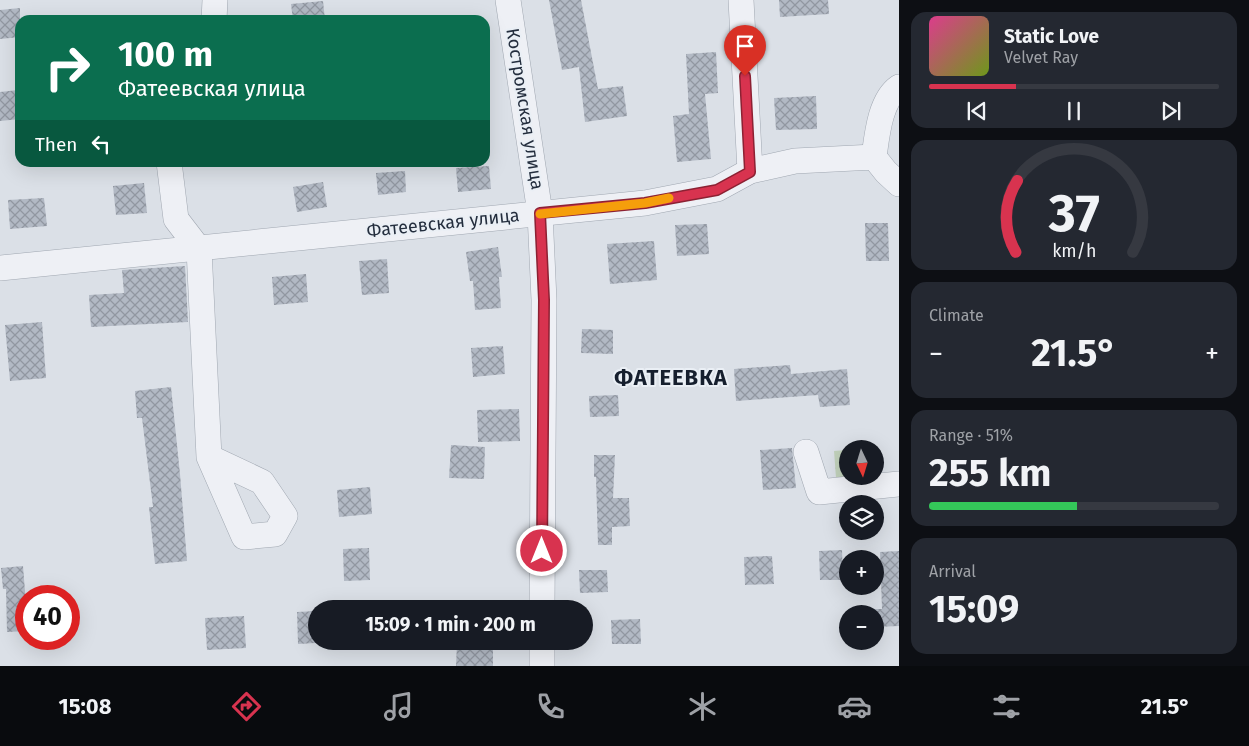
<!DOCTYPE html>
<meta charset="utf-8">
<style>
body{margin:0;font-family:"Fira Sans",sans-serif;background:#242831;color:#f1f3f6;height:100vh;display:flex;flex-direction:column;font-size:19px;white-space:nowrap}
*{box-sizing:border-box;margin:0}
p{font-size:16px;color:#9ea1a6}
.icon{flex:none;width:28px;height:28px;fill:none;stroke:currentColor;stroke-width:2;stroke-linecap:round;stroke-linejoin:round}
.map{position:relative;flex:1;overflow:hidden}
.panel{display:flex;flex-direction:column;gap:12px;padding:12px;background:#0d0f14;width:350px}
.panel>*{flex:none}
.banner{position:absolute;left:15px;top:15px;width:475px;height:152px;border-radius:15px;box-shadow:0 5px 20px #0002;background:#0b6e4f;color:#fff;overflow:hidden}
.needle{width:32px;rotate:176deg}
.buttons{position:absolute;left:839px;top:440px;display:grid;gap:10px}
.buttons a{display:grid;place-items:center;width:45px;height:45px;border-radius:50%;background:#171b24;box-shadow:0 5px 20px #0002;font-size:25px}
.speed{position:absolute;left:15px;top:585px;display:flex;gap:10px;font-size:25px;font-weight:700;text-align:center}
.speed>*{display:grid;place-content:center;width:65px;height:65px;border-radius:50%;background:#171b24;box-shadow:0 5px 20px #0002;line-height:1}
.speed .limit{border:8px solid #d22;background:#fff;color:#111}
.pin{position:absolute;display:grid;place-items:center;width:42px;height:42px;color:#fff;margin:-51px -21px;border-radius:50% 50% 50% 0;rotate:-45deg;box-shadow:0 0 5px #0007}
.pin .icon{rotate:45deg}
.me{position:absolute;width:55px;margin:-28px;rotate:0deg;stroke-linejoin:round;filter:drop-shadow(0 0 4px #0008)}
.turn{display:flex;align-items:center;gap:18px;height:105px;padding:0 20px;font-size:22px}
.turn .icon{width:65px;height:65px;stroke-width:2.5}
.turn b{display:block;font-size:35px;line-height:42px}
.then{display:flex;align-items:center;height:48px;padding:0 20px;background:#0003;gap:10px;font-size:19px}
.big{font-size:38px;font-weight:700;line-height:1.1}
.panel .card{flex:1;display:flex;flex-direction:column;justify-content:center;gap:8px;min-width:0;padding:0 18px;border-radius:15px;background:#242831}
.panel .dial{align-items:center;gap:0}
.dial svg{height:130px;overflow:visible;fill:none;stroke:#363941;stroke-width:7;stroke-linecap:round;text-anchor:middle}
.dial text{fill:#f1f3f6;stroke:none}
.song{display:flex;align-items:center;gap:15px}
.cover{width:60px;height:60px;border-radius:8px;background:linear-gradient(135deg,hsl(330 70% 55%),hsl(80 70% 35%))}
.played{height:5px;border-radius:2px;background:linear-gradient(90deg,#d8334f 30%,#363941 30%)}
.keys{display:flex;justify-content:space-around;direction:ltr}
.heat{display:flex;justify-content:space-between;align-items:center;font-size:28px;direction:ltr}
.charge{height:8px;border-radius:4px;background:linear-gradient(90deg,#34c759 51%,#363941 0)}
.trip{position:absolute;left:308px;top:600px;width:285px;height:50px;border-radius:25px;background:#171b24;box-shadow:0 5px 20px #0002;font-weight:700;line-height:50px;text-align:center}
.menu{display:flex;height:80px;justify-content:space-around;align-items:center;background:#090b0e;color:#9ea1a6}
.menu .icon{width:35px;height:35px}
.menu .active{color:#d8334f}
.menu b{font-size:22px;color:#f1f3f6}
main{display:flex;flex:1;min-height:0}
.map>svg:first-child{display:block}
.grass{fill:url(#grass-tufts)}
.building{fill:url(#building-cross-hatch)}
.lines{fill:none;stroke-linecap:round;stroke-linejoin:round}
.minor-casing{stroke:#a0a7b1;stroke-width:26}
.minor{stroke:#eef0f5;stroke-width:25}
.route-casing{stroke:#8c2133;stroke-width:12}
.route{stroke:#d8334f;stroke-width:9}
.slow{stroke:#f59e0b;stroke-width:9}
.labels{text-anchor:middle;dominant-baseline:central;stroke-width:4;stroke-linejoin:round;paint-order:stroke}
.street-label{font-size:18px;fill:#242e3e;stroke:#eaeff5}
.district-label{font-size:22px;font-weight:bold;letter-spacing:1px;fill:#161f2e;stroke:#eaeff5}
</style>
<main>
<div class="map">
<svg width="899" height="666" viewBox="0 0 899 666">
<defs>
<pattern id="grass-tufts" width="24" height="20" patternUnits="userSpaceOnUse" patternTransform="scale(1.25)"><rect width="24" height="20" fill="#c1d1bb"/><path d="M3 7l-1-3M5 7V3M7 7l1-3M15 17l-1-3M17 17v-4M19 17l1-3" fill="none" stroke="#a6b4a2"/></pattern>
<pattern id="building-cross-hatch" width="8" height="8" patternUnits="userSpaceOnUse" patternTransform="scale(1.25)"><rect width="8" height="8" fill="#b2b9c4"/><path d="M0 0l8 8M0 8l8-8" fill="none" stroke="#9197a1"/></pattern>
</defs>
<rect width="100%" height="100%" fill="#dbe0e7"/>
<!-- grass -->
<polygon class="grass" points="847,450 848,476 864,476 836,478 834,451"/>
<!-- building -->
<g class="building">
<polygon points="549,0 581,0 598,89 623,86 627,116 585,122 579,67 562,70"/>
<polygon points="779,0 828,0 829,14 780,17"/>
<polygon points="323,1 325,20 293,20 291,4"/>
<polygon points="20,8 20,37 0,39 0,10"/>
<polygon points="716,52 718,93 705,94 711,159 677,162 673,116 689,114 686,54"/>
<polygon points="18,90 20,119 0,121 0,92"/>
<polygon points="816,96 817,129 776,130 774,98"/>
<polygon points="489,166 491,189 458,192 456,168"/>
<polygon points="405,171 406,192 378,195 376,173"/>
<polygon points="323,182 327,207 297,212 293,187"/>
<polygon points="144,183 147,213 116,215 113,186"/>
<polygon points="44,198 47,226 10,229 8,200"/>
<polygon points="865,223 888,223 889,261 866,261"/>
<polygon points="707,224 709,254 677,256 675,225"/>
<polygon points="654,241 657,280 610,284 607,244"/>
<polygon points="498,247 502,277 499,277 501,308 475,310 473,281 470,281 466,252"/>
<polygon points="387,259 389,293 362,295 359,261"/>
<polygon points="185,266 188,322 91,327 89,295 124,293 122,270"/>
<polygon points="306,274 308,302 274,305 272,277"/>
<polygon points="42,322 46,378 10,381 5,325"/>
<polygon points="582,329 613,330 613,354 581,353"/>
<polygon points="503,346 505,374 473,377 471,348"/>
<polygon points="790,365 791,374 847,369 850,405 820,407 818,395 736,401 734,369"/>
<polygon points="171,387 180,474 187,561 155,564 149,507 153,507 142,418 137,418 135,391"/>
<polygon points="618,395 619,416 590,417 589,396"/>
<polygon points="519,409 520,441 478,442 477,410"/>
<polygon points="451,445 485,447 484,479 449,478"/>
<polygon points="792,448 796,488 763,490 760,450"/>
<polygon points="594,455 615,455 613,498 629,498 630,526 612,527 612,545 598,545 596,477 594,477"/>
<polygon points="370,487 372,514 339,517 337,490"/>
<polygon points="369,548 370,580 344,581 343,549"/>
<polygon points="842,550 843,580 820,580 819,551"/>
<polygon points="899,551 899,626 875,627 875,609 882,609 880,552"/>
<polygon points="772,556 774,584 745,585 744,557"/>
<polygon points="23,566 26,604 26,631 7,632 6,589 3,589 1,568"/>
<polygon points="579,570 607,570 608,592 580,593"/>
<polygon points="316,611 316,643 298,644 297,612"/>
<polygon points="244,616 246,648 207,650 205,618"/>
<polygon points="640,619 641,644 612,644 611,620"/>
<polygon points="457,643 493,643 493,666 456,666"/>
</g>
<g class="lines">
<!-- minor casing -->
<g class="minor-casing">
<g id="minor">
<polyline points="508,0 540,213 544,300 542,609"/>
<polyline points="741,0 750,171"/>
<polyline points="214,20 215,0"/>
<path d="M874,157c3,-22 6,-57 25,-70"/>
<polyline points="169,162 176,219 199,249 209,457 244,537 275,534 285,516 262,482 209,457"/>
<polyline points="0,268 645,203 717,189 750,171 795,161 874,157 886,172 899,184"/>
<polyline points="806,452 819,492 899,484"/>
<polyline points="542,666 542,641"/>
</g>
</g>
<!-- minor -->
<use href="#minor" class="minor"/>
</g>
<g class="lines">
<!-- route casing -->
<g class="route-casing">
<polyline id="route" points="542,551 544,300 540,213 645,203 717,190 750,172 745,76"/>
</g>
<!-- route -->
<use href="#route" class="route"/>
<!-- slow -->
<polyline class="slow" points="540,214 645,203 669,198"/>
</g>
<g class="labels">
<!-- street labels -->
<g class="street-label">
<text transform="translate(525 109) rotate(81)">Костромская улица</text>
<text transform="translate(443 223) rotate(-6)">Фатеевская улица</text>
</g>
<!-- district labels -->
<g class="district-label">
<text x="671" y="377">ФАТЕЕВКА</text>
</g>
</g>
</svg>
<div class="buttons">
<a><svg class="needle" viewBox="-14 -14 28 28"><path d="M0-13l5 13h-10z" fill="#e53935"/><path d="M0 13l5-13h-10z" fill="#9ea1a6"/></svg></a>
<a><svg class="icon" aria-label="layers" viewBox="0 0 24 24"><path d="M12 4l9 5-9 5-9-5zM3 14l9 5 9-5"/></svg></a>
<a>+</a>
<a>−</a>
</div>
<div class="speed"><div class="limit">40</div></div>
<div class="pin" style="left:745px;top:76px;background:#d93025"><svg class="icon" aria-label="arrive" viewBox="0 0 24 24"><path d="M6 21V4h12l-3 4 3 4H6"/></svg></div>
<svg class="me" style="left:542px;top:551px" viewBox="-20 -20 40 40"><circle r="17" fill="#d8334f" stroke="#fff" stroke-width="3"/><path d="M0-11L8 9 0 5-8 9z" fill="#fff"/></svg>
<div class="trip">15:09 · 1 min · 200 m</div>
<div class="banner">
<div class="turn"><svg class="icon" aria-label="right" viewBox="0 0 24 24"><path d="M7 20v-9h11M14 6l5 5-5 5"/></svg><div><b>100 m</b>Фатеевская улица</div></div>
<div class="then">Then<svg class="icon" aria-label="left" viewBox="0 0 24 24"><path d="M17 20v-9H6M10 6l-5 5 5 5"/></svg></div>
</div>
</div>
<section class="panel">
<div class="card">
<div class="song"><i class="cover"></i><div><b>Static Love</b><p>Velvet Ray</p></div></div>
<div class="played"></div>
<div class="keys"><svg class="icon" aria-label="previous" viewBox="0 0 24 24"><path d="M18 5L8 12l10 7zM5 5v14"/></svg><svg class="icon" aria-label="pause" viewBox="0 0 24 24"><path d="M8 5v14M16 5v14"/></svg><svg class="icon" aria-label="next" viewBox="0 0 24 24"><path d="M6 5l10 7-10 7zM19 5v14"/></svg></div>
</div>
<div class="card dial"><svg viewBox="0 0 100 80">
<path d="M14 69A42 42 0 1 1 86 69"/>
<path d="M14 69A42 42 0 0 1 15 25" stroke="#d8334f"/>
<text x="50" y="56" font-size="32" font-weight="700">37</text>
<text x="50" y="72" font-size="11">km/h</text>
</svg></div>
<div class="card"><p>Climate</p>
<div class="heat"><a>−</a><b class="big">21.5°</b><a>+</a></div>
</div>
<div class="card"><p>Range · 51%</p><b class="big">255 km</b><div class="charge"></div></div>
<div class="card"><p>Arrival</p><b class="big">15:09</b></div>
</section>
</main>
<nav class="menu">
<b>15:08</b>
<svg class="icon active" aria-label="directions" viewBox="0 0 24 24"><path d="M12 3l9 9-9 9-9-9zM9 14v-3h6M13 9l2 2-2 2"/></svg>
<svg class="icon" aria-label="music" viewBox="0 0 24 24"><path d="M9 18V5l10-2v13"/><circle cx="6" cy="18" r="3"/><circle cx="16" cy="16" r="3"/></svg>
<svg class="icon" aria-label="phone" viewBox="0 0 24 24"><path d="M5 4h4l2 5-3 2q2 4 5 5l2-3 5 2v4C11 20 4 13 5 4z"/></svg>
<svg class="icon" aria-label="climate" viewBox="0 0 24 24"><path d="M12 3v18M4 7l16 10M4 17L20 7"/></svg>
<svg class="icon" aria-label="car" viewBox="0 0 24 24"><path d="M5 17H2v-5l4-1 3-4h7l3 4 3 1v5h-3M9 17h6M6 11h13"/><circle cx="7" cy="17" r="2"/><circle cx="17" cy="17" r="2"/></svg>
<svg class="icon" aria-label="filters" viewBox="0 0 24 24"><path d="M4 7h16M4 17h16"/><circle cx="9" cy="7" r="2"/><circle cx="15" cy="17" r="2"/></svg>
<b>21.5°</b>
</nav>
